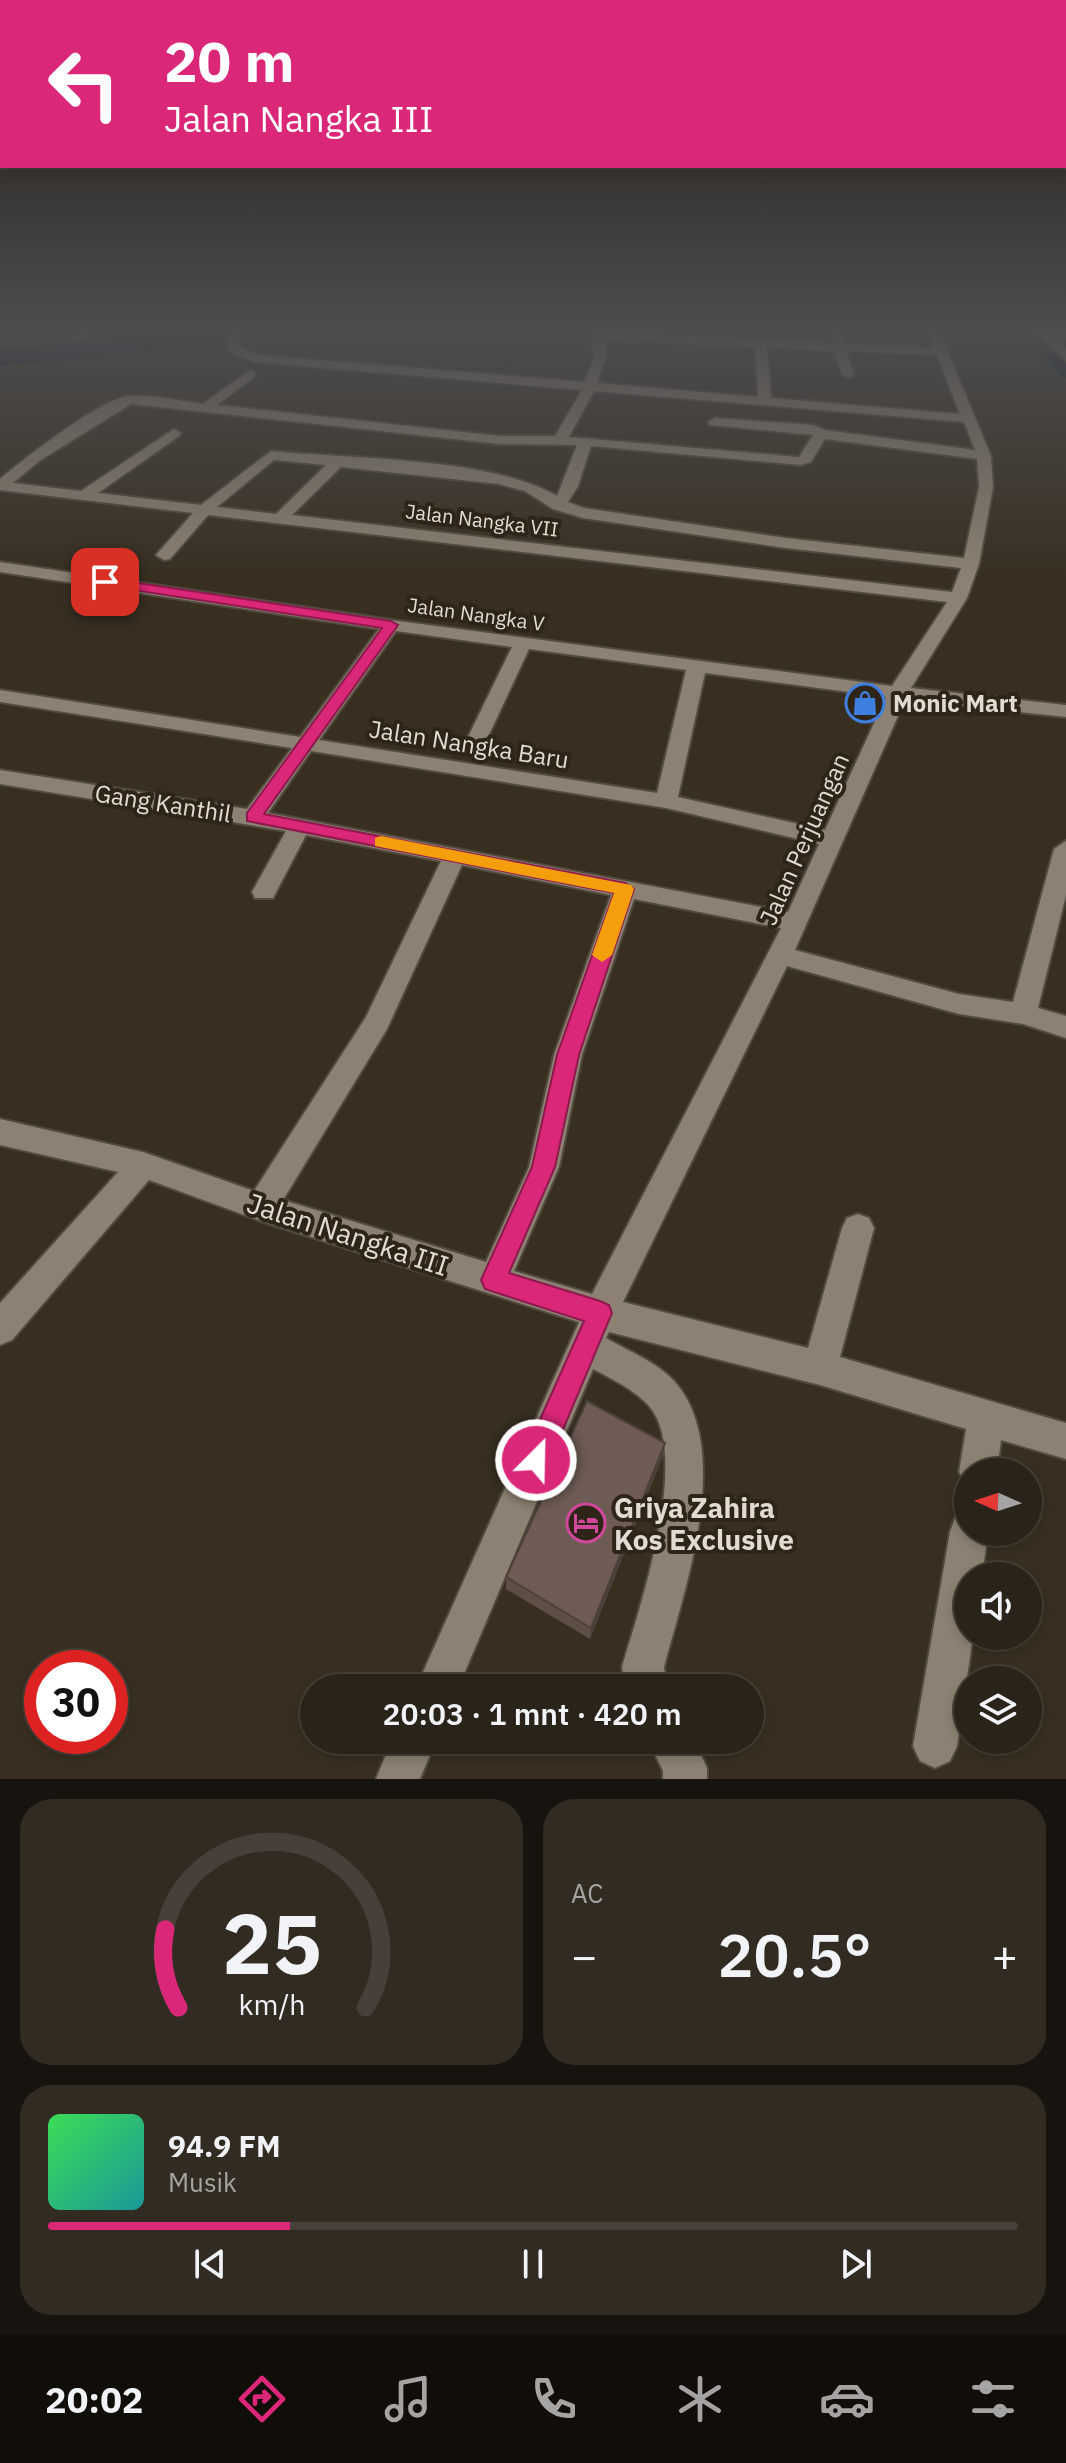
<!DOCTYPE html>
<html lang="id">
<meta charset="utf-8">
<style>
body{margin:0;font-family:"IBM Plex Sans",sans-serif;background:#322b22;color:#f1f3f6;height:100vh;display:flex;flex-direction:column;font-size:30px;white-space:nowrap}
*{box-sizing:border-box;margin:0}
p{font-size:26px;color:#a5a4a2}
.icon{flex:none;width:44px;height:44px;fill:none;stroke:currentColor;stroke-width:2;stroke-linecap:round;stroke-linejoin:round}
.map{position:relative;height:1779px;overflow:hidden}
.details{display:flex;flex-direction:column;gap:20px;padding:20px;background:#17130e;flex:1}
.details>*{flex:none}
.top-card{position:absolute;left:0px;top:0px;width:1066px;height:168px;box-shadow:0 4px 12px #0003,0 0 0 2px #464038;background:#db2777;color:#fff;overflow:hidden}
.needle{width:52px;rotate:273deg}
.fabs{position:absolute;left:954px;top:1458px;display:grid;gap:16px}
.fabs a{display:grid;place-items:center;width:88px;height:88px;border-radius:50%;background:#2a2319;box-shadow:0 4px 12px #0003,0 0 0 2px #464038;font-size:40px}
.speed{position:absolute;left:24px;top:1650px;display:flex;gap:16px;font-size:40px;font-weight:700;text-align:center}
.speed>*{display:grid;place-content:center;width:104px;height:104px;border-radius:50%;background:#2a2319;box-shadow:0 4px 12px #0003,0 0 0 2px #464038;line-height:1}
.speed .limit{border:12px solid #d22;background:#fff;color:#111}
.pin{position:absolute;display:grid;place-items:center;width:68px;height:68px;color:#fff;margin:-34px;border-radius:16px;box-shadow:0 4px 12px #0006}
.me{position:absolute;width:88px;margin:-44px;rotate:23deg;stroke-linejoin:round;filter:drop-shadow(0 0 6px #0008)}
.turn{display:flex;align-items:center;gap:28px;height:168px;padding:0 32px;font-size:36px}
.turn .icon{width:104px;height:104px;stroke-width:2.5}
.turn b{display:block;font-size:56px;line-height:68px}
.big{font-size:60px;font-weight:600;line-height:1.1}
.details .card{flex:1;display:flex;flex-direction:column;justify-content:center;gap:12px;min-width:0;padding:0 28px;border-radius:32px;background:#322b22}
.details .dial{align-items:center;gap:0}
.dial svg{height:208px;overflow:visible;fill:none;stroke:#464038;stroke-width:7;stroke-linecap:round;text-anchor:middle}
.dial text{fill:#f1f3f6;stroke:none}
.song{display:flex;align-items:center;gap:24px}
.cover{width:96px;height:96px;border-radius:12px;background:linear-gradient(135deg,hsl(130 70% 55%),hsl(180 70% 35%))}
.played{height:8px;border-radius:4px;background:linear-gradient(90deg,#db2777 25%,#464038 25%)}
.keys{display:flex;justify-content:space-around;direction:ltr}
.heat{display:flex;justify-content:space-between;align-items:center;font-size:44px;direction:ltr}
.details .tiles{flex:1;display:grid;gap:20px;grid-template-columns:1fr 1fr}
.card:last-child{grid-column:span 2}
.trip{position:absolute;left:300px;top:1674px;width:464px;height:80px;border-radius:40px;background:#2a2319;box-shadow:0 4px 12px #0003,0 0 0 2px #464038;font-weight:600;line-height:80px;text-align:center}
.dock{display:flex;height:128px;justify-content:space-around;align-items:center;background:#110e0a;color:#a5a4a2}
.dock .icon{width:56px;height:56px}
.dock .current{color:#db2777}
.dock b{font-size:36px;color:#f1f3f6}
.map>svg:first-child{display:block}
.lines{fill:none;stroke-linecap:round;stroke-linejoin:round}
.canal{fill:#001728;fill-rule:evenodd}
.river{fill:#001728;fill-rule:evenodd}
.minor-casing{stroke:#514a3e;stroke-width:4}
.minor{fill:#8c8172;fill-rule:evenodd}
.wall{fill:#5e4e48}
.shaded-wall{fill:#4c403b}
.building{fill:#6d5b54;stroke:#4c403b;stroke-width:2}
.route{fill:#db2777;stroke:#8e194d;stroke-width:2}
.slow{fill:#f59e0b}
.labels{text-anchor:middle;dominant-baseline:central;stroke-width:8;stroke-linejoin:round;paint-order:stroke}
.far-street-label{font-size:20px;fill:#e1dbd3;stroke:#2e2518}
.poi-label{font-size:24px;font-weight:bold;fill:#e1dbd3;stroke:#2e2518;text-anchor:start}
.street-label{font-size:24px;fill:#e1dbd3;stroke:#2e2518}
.near-street-label{font-size:28px;fill:#e1dbd3;stroke:#2e2518}
.near-poi-label{font-size:28px;font-weight:bold;fill:#e1dbd3;stroke:#2e2518;text-anchor:start}
</style>
<div class="map">
<svg width="1066" height="1779" viewBox="0 0 1066 1779">
<rect width="100%" height="100%" fill="#382f21"/>
<g class="lines">
<!-- canal -->
<polygon class="canal" points="1018,331 1033,331 1066,364 1066,378 1061,376"/>
<!-- river -->
<polygon class="river" points="192,331 282,331 269,339 0,366 0,350"/>
<!-- minor casing -->
<g class="minor-casing">
<g id="minor">
<polygon points="0,331 31,331 0,335"/>
<polygon points="80,331 92,331 80,341 74,338"/>
<path d="M228,331h12l-2,15 19,9 328,27 10,-28 -3,-7 3,-16 238,12v-12h12v13l89,4 -7,-17h12l52,125 2,31 -14,77 -12,34 -56,90 155,17v12l-161,-17 -110,250 164,44 54,8 41,-153 12,-8v54l-28,113 28,8v22l-43,-14 -64,-10 -172,-48 -164,336 185,46 34,-120 5,-10 11,-4 11,4 5,10 -34,129 226,66v36l-65,-19 -4,32h-29v14l-9,-14 7,-43 -146,-44 -211,-53 -3,6c22,13 51,24 68,43 61,67 10,210 -10,286l3,21h-42l-3,-21c17,-58 70,-212 27,-261 -14,-16 -37,-27 -56,-37l-135,319h-42l163,-366 -318,-101 -112,-41 -137,160 -12,5v-42l118,-131 -118,-27v-26l143,33 111,39 112,-174 75,-156 -135,-26 -33,63h-18l-3,-6 34,-61 -286,-47v-14l247,39 45,-61 -292,-46v-12l300,47 79,-108 -379,-57v-10l391,58 501,66 55,-84 -739,-87 -38,44 -6,1 -8,-5 37,-42 -193,-23v-11c24,-20 100,-80 129,-83 23,-2 51,5 74,8l47,-34 6,4 -2,3 -37,28 283,31h55l27,-46 -327,-28 -27,-11zM605,340l150,7 3,50 -161,-14 10,-29zM767,347l67,4 8,23 6,4 6,-4 -8,-23 91,4 23,59 -189,-16zM594,391l370,31 11,28 -150,-20 -12,-5 -98,-7 -7,4 2,3 103,10 -14,22 -230,-20zM131,404l369,40 77,1 -20,51c-67,-39 -206,-37 -286,-45l-70,54 -103,-12 81,-57 2,-3 -7,-4 -93,62 -68,-8 26,-22zM825,439l152,20 2,28 -15,71 -178,-20 -202,-30 -16,-6 10,-16 13,-40 209,19 11,-3zM274,460l52,5 -50,49 -59,-7zM341,467l158,17 26,7 28,18 30,9 203,30 175,20 -9,24 -660,-77zM396,631l116,16 -45,92 10,6 10,-6 42,-90 157,21 -29,123 -338,-53zM705,673l181,24 -61,133 -147,-33zM311,751l355,57 153,36 -31,68 -520,-99zM462,865l149,30 -57,160 -25,112 -43,95 -203,-62 104,-171zM634,899l147,29 -189,366 -78,-23 45,-104 23,-112z"/>
<polygon points="1014,331 1066,331 1066,337 1053,337 1066,349 1066,360 1039,336"/>
<polygon points="968,1513 968,1532 988,1532 982,1576 968,1576 968,1636 973,1636 957,1746 950,1761 935,1768 920,1761 913,1746 950,1532 955,1518"/>
<polygon points="392,1740 436,1740 420,1779 376,1779"/>
<polygon points="648,1740 694,1740 707,1768 707,1779 663,1779 663,1771"/>
</g>
</g>
<!-- minor -->
<use href="#minor" class="minor"/>
</g>
<!-- wall -->
<polygon class="wall" points="665,1443 662,1458 590,1639 506,1589 506,1577"/>
<!-- shaded-wall -->
<polygon class="shaded-wall" points="665,1443 662,1458 590,1639 591,1628"/>
<!-- building -->
<polygon class="building" points="587,1401 665,1443 591,1628 506,1577"/>
<!-- sky -->
<linearGradient id="sky" x2="0" y2="1"><stop stop-color="#1f1a12"/><stop offset="0.57" stop-color="#4d4d4e"/><stop offset="1" stop-color="#4d4d4e" stop-opacity="0"/></linearGradient>
<rect width="1066" height="580" fill="url(#sky)"/>
<!-- route -->
<polygon class="route" points="105,578 391,621 398,625 264,814 625,883 634,889 579,1055 555,1167 509,1273 600,1301 609,1305 612,1313 546,1470 536,1474 527,1470 522,1460 584,1321 485,1289 481,1280 532,1167 557,1055 614,893 247,821 247,813 382,628 100,585 100,579"/>
<!-- slow -->
<polygon class="slow" points="381,836 631,885 634,889 612,955 602,962 592,955 614,893 375,846 375,838"/>
<!-- icons -->
<defs>
<g id="shop-ring" transform="scale(2)"><circle r="9.5" fill="#2e2518" stroke="#3f7fe0" stroke-width="1.5"/><path d="M-5-2.5h2.3a2.7 3.5 0 0 1 5.4 0H5L5.5 6h-11ZM-1.5-2.5h3a1.5 2.3 0 0 0-3 0Z" fill="#3f7fe0"/></g>
<g id="hotel-ring" transform="scale(2)"><circle r="9.5" fill="#2e2518" stroke="#d1479c" stroke-width="1.5"/><path d="M-6-4.5h1.5V1H6V5H4.5V3h-9V5H-6ZM-4 0a1.8 1.8 0 1 1 3.6 0ZM.5 0V-2.5h3Q6-2.5 6 0Z" fill="#d1479c"/></g>
</defs>
<g fill-rule="evenodd">
<use href="#shop-ring" x="865" y="703"/>
<use href="#hotel-ring" x="586" y="1523"/>
</g>
<g class="labels">
<!-- far-street labels -->
<g class="far-street-label">
<text transform="translate(482 520) rotate(7)">Jalan Nangka VII</text>
<text transform="translate(476 614) rotate(8)">Jalan Nangka V</text>
</g>
<!-- poi labels -->
<g class="poi-label">
<text x="893" y="703">Monic Mart</text>
</g>
<!-- street labels -->
<g class="street-label">
<text transform="translate(469 744) rotate(9)">Jalan Nangka Baru</text>
<text transform="translate(163 803) rotate(9)">Gang Kanthil</text>
<text transform="translate(804 839) rotate(-66)">Jalan Perjuangan</text>
</g>
<!-- near-street labels -->
<g class="near-street-label">
<text transform="translate(348 1234) rotate(18)">Jalan Nangka III</text>
</g>
<!-- near-poi labels -->
<g class="near-poi-label">
<text x="614" y="1507">Griya Zahira<tspan x="614" dy="32">Kos Exclusive</tspan></text>
</g>
</g>
</svg>
<div class="fabs">
<a><svg class="needle" viewBox="-14 -14 28 28"><path d="M0-13l5 13h-10z" fill="#e53935"/><path d="M0 13l5-13h-10z" fill="#a5a4a2"/></svg></a>
<a><svg class="icon" aria-label="sound" viewBox="0 0 24 24"><path d="M4 9h4l5-4v14l-5-4H4zM17 9q2 3 0 6"/></svg></a>
<a><svg class="icon" aria-label="layers" viewBox="0 0 24 24"><path d="M12 4l9 5-9 5-9-5zM3 14l9 5 9-5"/></svg></a>
</div>
<div class="speed"><div class="limit">30</div></div>
<div class="pin" style="left:105px;top:582px;background:#d93025"><svg class="icon" aria-label="arrive" viewBox="0 0 24 24"><path d="M6 21V4h12l-3 4 3 4H6"/></svg></div>
<svg class="me" style="left:536px;top:1460px" viewBox="-20 -20 40 40"><circle r="17" fill="#db2777" stroke="#fff" stroke-width="3"/><path d="M0-11L8 9 0 5-8 9z" fill="#fff"/></svg>
<div class="trip">20:03 · 1 mnt · 420 m</div>
<div class="top-card">
<div class="turn"><svg class="icon" aria-label="left" viewBox="0 0 24 24"><path d="M17 20v-9H6M10 6l-5 5 5 5"/></svg><div><b>20 m</b>Jalan Nangka III</div></div>
</div>
</div>
<section class="details">
<div class="tiles">
<div class="card dial"><svg viewBox="0 0 100 80">
<path d="M14 69A42 42 0 1 1 86 69"/>
<path d="M14 69A42 42 0 0 1 9 39" stroke="#db2777"/>
<text x="50" y="56" font-size="32" font-weight="700">25</text>
<text x="50" y="72" font-size="11">km/h</text>
</svg></div>
<div class="card"><p>AC</p>
<div class="heat"><a>−</a><b class="big">20.5°</b><a>+</a></div>
</div>
<div class="card">
<div class="song"><i class="cover"></i><div><b>94.9 FM</b><p>Musik</p></div></div>
<div class="played"></div>
<div class="keys"><svg class="icon" aria-label="previous" viewBox="0 0 24 24"><path d="M18 5L8 12l10 7zM5 5v14"/></svg><svg class="icon" aria-label="pause" viewBox="0 0 24 24"><path d="M8 5v14M16 5v14"/></svg><svg class="icon" aria-label="next" viewBox="0 0 24 24"><path d="M6 5l10 7-10 7zM19 5v14"/></svg></div>
</div>
</div>
</section>
<nav class="dock">
<b>20:02</b>
<svg class="icon current" aria-label="directions" viewBox="0 0 24 24"><path d="M12 3l9 9-9 9-9-9zM9 14v-3h6M13 9l2 2-2 2"/></svg>
<svg class="icon" aria-label="music" viewBox="0 0 24 24"><path d="M9 18V5l10-2v13"/><circle cx="6" cy="18" r="3"/><circle cx="16" cy="16" r="3"/></svg>
<svg class="icon" aria-label="phone" viewBox="0 0 24 24"><path d="M5 4h4l2 5-3 2q2 4 5 5l2-3 5 2v4C11 20 4 13 5 4z"/></svg>
<svg class="icon" aria-label="climate" viewBox="0 0 24 24"><path d="M12 3v18M4 7l16 10M4 17L20 7"/></svg>
<svg class="icon" aria-label="car" viewBox="0 0 24 24"><path d="M5 17H2v-5l4-1 3-4h7l3 4 3 1v5h-3M9 17h6M6 11h13"/><circle cx="7" cy="17" r="2"/><circle cx="17" cy="17" r="2"/></svg>
<svg class="icon" aria-label="filters" viewBox="0 0 24 24"><path d="M4 7h16M4 17h16"/><circle cx="9" cy="7" r="2"/><circle cx="15" cy="17" r="2"/></svg>
</nav>
